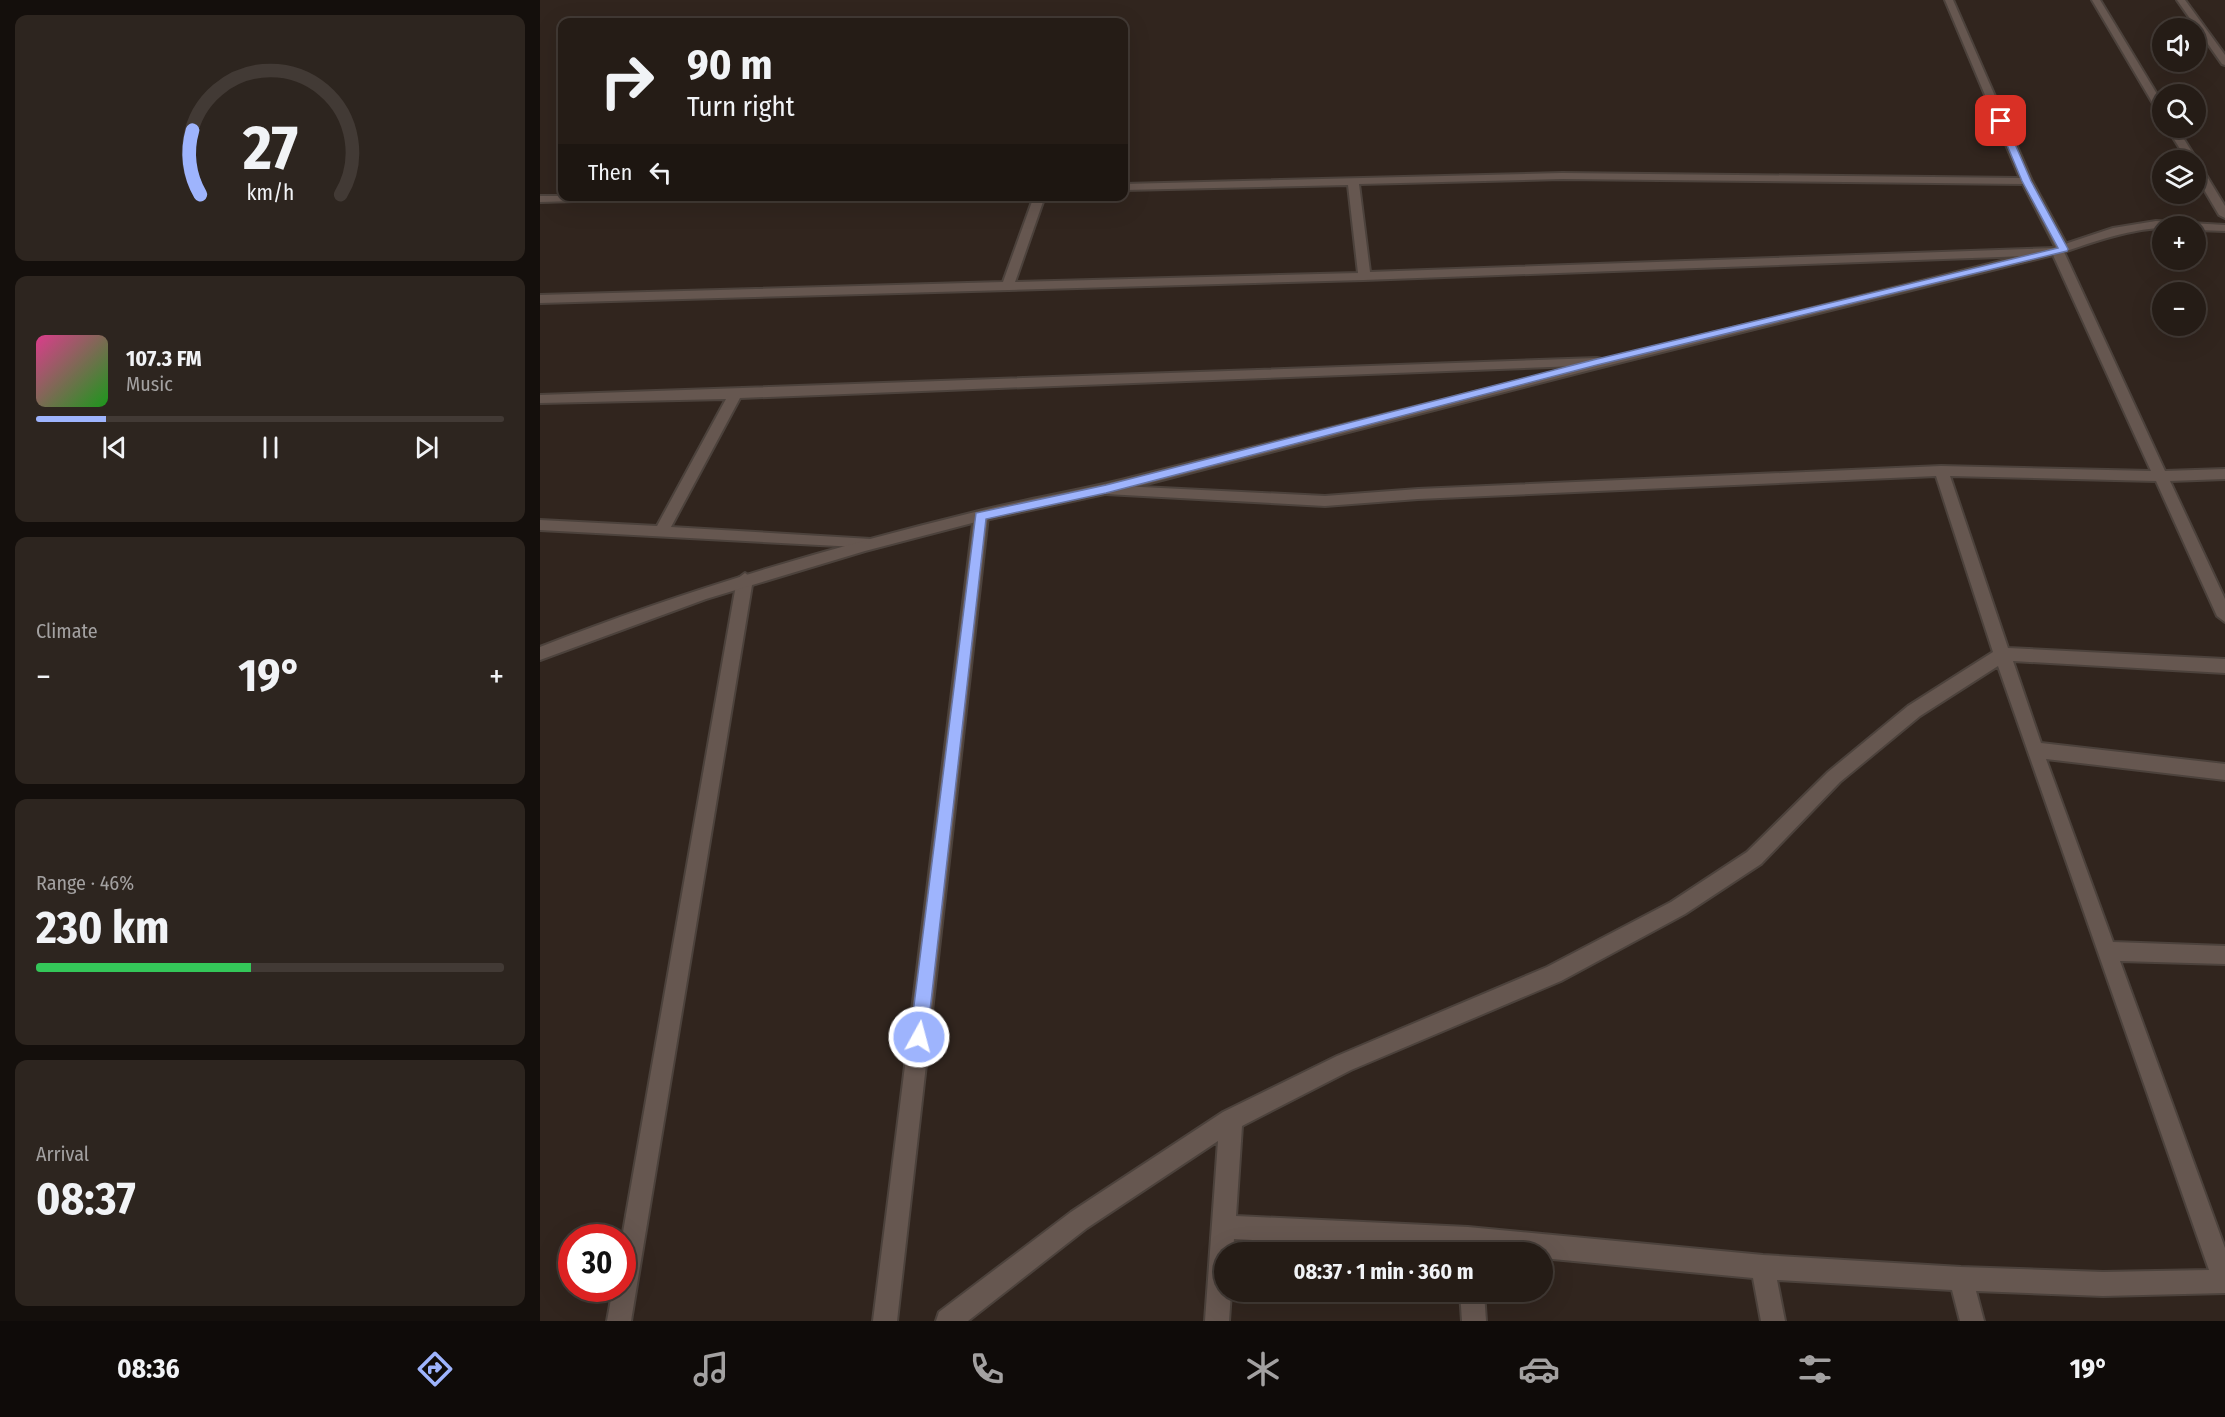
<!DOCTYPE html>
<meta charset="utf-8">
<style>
body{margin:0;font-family:"Fira Sans Condensed",sans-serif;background:#2d251f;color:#f1f3f6;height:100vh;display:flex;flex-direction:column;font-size:22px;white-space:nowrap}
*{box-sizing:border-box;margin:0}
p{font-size:20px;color:#a3a1a1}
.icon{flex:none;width:33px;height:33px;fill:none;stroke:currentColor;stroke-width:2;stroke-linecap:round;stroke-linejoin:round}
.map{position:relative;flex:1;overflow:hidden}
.sheet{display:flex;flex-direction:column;gap:15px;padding:15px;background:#140f0c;width:540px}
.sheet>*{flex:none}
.hud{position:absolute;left:18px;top:18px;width:570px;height:183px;border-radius:12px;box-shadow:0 6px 24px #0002,0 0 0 2px #423a35;background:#251c16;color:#f1f3f6;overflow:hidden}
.tools{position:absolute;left:1612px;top:18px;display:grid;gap:12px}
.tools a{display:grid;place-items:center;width:54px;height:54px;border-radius:50%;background:#251c16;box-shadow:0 6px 24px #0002,0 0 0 2px #423a35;font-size:30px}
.speed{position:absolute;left:18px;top:1224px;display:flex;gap:12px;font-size:30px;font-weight:700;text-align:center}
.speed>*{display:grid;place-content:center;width:78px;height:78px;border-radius:50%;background:#251c16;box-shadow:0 6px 24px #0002,0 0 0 2px #423a35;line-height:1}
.speed .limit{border:9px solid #d22;background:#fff;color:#111}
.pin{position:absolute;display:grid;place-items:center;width:51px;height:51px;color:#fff;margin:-26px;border-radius:12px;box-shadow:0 3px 9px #0006}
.me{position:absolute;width:66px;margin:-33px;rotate:7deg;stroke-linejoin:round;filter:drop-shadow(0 0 4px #0008)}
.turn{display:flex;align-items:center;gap:21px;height:126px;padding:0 30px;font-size:27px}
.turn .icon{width:78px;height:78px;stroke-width:2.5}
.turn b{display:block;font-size:42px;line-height:51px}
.then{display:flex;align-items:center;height:57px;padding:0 30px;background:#0003;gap:12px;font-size:22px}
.big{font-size:45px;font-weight:700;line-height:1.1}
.sheet .card{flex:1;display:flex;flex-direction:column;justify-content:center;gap:9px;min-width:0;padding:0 21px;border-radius:12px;background:#2d251f}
.sheet .dial{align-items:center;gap:0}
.dial svg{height:156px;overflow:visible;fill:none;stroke:#423a35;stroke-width:7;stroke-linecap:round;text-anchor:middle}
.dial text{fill:#f1f3f6;stroke:none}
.song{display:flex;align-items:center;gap:18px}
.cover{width:72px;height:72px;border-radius:9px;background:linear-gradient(135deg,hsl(330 70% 55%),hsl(120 70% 35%))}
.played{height:6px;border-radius:3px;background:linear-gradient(90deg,#9eb4fd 15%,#423a35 15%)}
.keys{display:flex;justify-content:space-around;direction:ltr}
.heat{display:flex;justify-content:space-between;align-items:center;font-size:33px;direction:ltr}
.charge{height:9px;border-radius:4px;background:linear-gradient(90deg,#34c759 46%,#423a35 0)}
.trip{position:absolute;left:674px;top:1242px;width:339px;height:60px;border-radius:30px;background:#251c16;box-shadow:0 6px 24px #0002,0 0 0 2px #423a35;font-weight:700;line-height:60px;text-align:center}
.dock{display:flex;height:96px;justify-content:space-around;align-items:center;background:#0f0b09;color:#a3a1a1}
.dock .icon{width:42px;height:42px}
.dock .current{color:#9eb4fd}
.dock b{font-size:27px;color:#f1f3f6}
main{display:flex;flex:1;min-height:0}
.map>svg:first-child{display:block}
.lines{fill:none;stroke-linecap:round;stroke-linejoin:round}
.minor-casing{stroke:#4c423c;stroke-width:4}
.tertiary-casing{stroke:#4c423c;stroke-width:4}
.minor{fill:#665750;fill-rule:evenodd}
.tertiary{fill:#665750;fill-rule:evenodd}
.route{fill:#9eb4fd;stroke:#6775a4;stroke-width:1.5}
</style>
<main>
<section class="sheet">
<div class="card dial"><svg viewBox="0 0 100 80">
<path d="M14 69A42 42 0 1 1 86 69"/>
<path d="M14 69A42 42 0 0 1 10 36" stroke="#9eb4fd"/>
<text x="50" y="56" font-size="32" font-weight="700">27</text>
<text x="50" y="72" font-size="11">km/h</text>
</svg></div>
<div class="card">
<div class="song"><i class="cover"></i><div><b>107.3 FM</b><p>Music</p></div></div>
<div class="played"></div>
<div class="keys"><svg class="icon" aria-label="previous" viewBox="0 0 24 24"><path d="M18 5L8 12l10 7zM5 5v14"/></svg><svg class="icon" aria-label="pause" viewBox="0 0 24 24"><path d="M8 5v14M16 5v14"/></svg><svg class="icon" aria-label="next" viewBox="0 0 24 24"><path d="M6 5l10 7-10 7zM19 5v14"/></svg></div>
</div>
<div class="card"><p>Climate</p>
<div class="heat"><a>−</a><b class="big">19°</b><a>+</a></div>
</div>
<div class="card"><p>Range · 46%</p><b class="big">230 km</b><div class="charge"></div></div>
<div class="card"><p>Arrival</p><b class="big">08:37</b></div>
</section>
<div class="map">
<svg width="1685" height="1321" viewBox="0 0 1685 1321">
<rect width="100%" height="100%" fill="#31251e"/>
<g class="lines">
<!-- minor casing -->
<g class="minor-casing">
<g id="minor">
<path d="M1405,0h8l79,181 37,68 -5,3 101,219 60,-2v10l-55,2 55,118v23l-8,-6 -61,-135 -206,-5 58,172 217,11v14l-212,-12 28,82 184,21v16l-179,-21 67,183 112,4v18l-105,-3 105,287v45l-122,3 -127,-5 8,30h-24l-8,-31 -175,-10 8,41h-24l-8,-43 -211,-20v-6h-54l-254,-13 -1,13h-9v40h7l-2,29h-24l13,-180 -131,87 -119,93h-32l3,-9 132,-100 152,-100 114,-56 210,-89 124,-65 76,-50 81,-80 80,-66 85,-54 -57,-176 -518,23 -93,7 -219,-12 -5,-1 -2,-4 2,-4 224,11 93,-7 523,-23 210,5 -98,-216 -689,25 -824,23v-8l463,-13 31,-86h11l-30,86 343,-9 -10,-88 -224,5v-6l438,-11 458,5zM1022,179l461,5 33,64 -686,24 -11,-88zM1458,666l211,604 -106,2 -142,-5 -198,-12 -295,-28 -232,-11 6,-90 109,-56 210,-89 124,-67 76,-50 79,-82 80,-66z"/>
<polygon points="1552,0 1560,0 1623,104 1623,115 1618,112"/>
<polygon points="1637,0 1645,0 1685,55 1685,65 1682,64"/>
<polygon points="1627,128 1637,128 1657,160 1656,162 1647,160"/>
<polygon points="1656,164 1660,165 1685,206 1685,218 1679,215 1656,176"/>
<polygon points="0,196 108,196 103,199 0,202"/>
<polygon points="1057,358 1062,359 1062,365 200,398 131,527 331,539 339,544 336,548 0,530 0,520 117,526 186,399 0,403 0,395"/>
<polygon points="441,511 448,516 357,1321 333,1321 434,516"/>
<polygon points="205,573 213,579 91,1321 67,1321 73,1288 82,1288 82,1238 197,579"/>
<polygon points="920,1292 944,1292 946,1321 922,1321"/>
</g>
</g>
<!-- tertiary casing -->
<g class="tertiary-casing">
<path id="tertiary" d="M1616,221l69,4v6l-29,-1v-4c-54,0 -84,9 -135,27l-471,117 -467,120 -147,32 -111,29 -159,48 -166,61v-13c142,-56 288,-99 435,-135 51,-13 103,-21 154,-34 308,-78 616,-155 924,-230l60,-20z"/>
</g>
<!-- minor -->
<use href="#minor" class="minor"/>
<!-- tertiary -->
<use href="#tertiary" class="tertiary"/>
</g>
<!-- route -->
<polygon class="route" points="1461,118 1465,121 1491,181 1528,249 1527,251 1057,365 566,493 446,519 387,1037 385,1043 379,1045 373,1043 370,1037 436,513 566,485 1057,359 1518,248 1482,181 1457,121"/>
</svg>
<div class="tools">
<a><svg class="icon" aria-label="sound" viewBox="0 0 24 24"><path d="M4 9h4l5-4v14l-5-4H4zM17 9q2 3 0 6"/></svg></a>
<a><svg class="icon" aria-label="search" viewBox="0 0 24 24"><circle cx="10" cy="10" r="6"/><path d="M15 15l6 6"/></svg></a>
<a><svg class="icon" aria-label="layers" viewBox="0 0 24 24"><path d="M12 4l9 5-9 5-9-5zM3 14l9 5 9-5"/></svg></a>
<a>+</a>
<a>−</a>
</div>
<div class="speed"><div class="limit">30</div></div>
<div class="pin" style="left:1461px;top:121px;background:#d93025"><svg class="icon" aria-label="arrive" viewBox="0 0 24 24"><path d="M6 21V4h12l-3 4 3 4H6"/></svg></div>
<svg class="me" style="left:379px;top:1037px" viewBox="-20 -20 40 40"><circle r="17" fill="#9eb4fd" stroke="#fff" stroke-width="3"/><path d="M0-11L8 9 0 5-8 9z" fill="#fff"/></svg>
<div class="trip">08:37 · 1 min · 360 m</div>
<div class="hud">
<div class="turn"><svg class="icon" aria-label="right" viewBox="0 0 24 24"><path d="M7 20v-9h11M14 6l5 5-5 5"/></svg><div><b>90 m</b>Turn right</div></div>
<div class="then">Then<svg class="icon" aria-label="left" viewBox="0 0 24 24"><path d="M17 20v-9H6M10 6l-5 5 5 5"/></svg></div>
</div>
</div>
</main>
<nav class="dock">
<b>08:36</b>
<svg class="icon current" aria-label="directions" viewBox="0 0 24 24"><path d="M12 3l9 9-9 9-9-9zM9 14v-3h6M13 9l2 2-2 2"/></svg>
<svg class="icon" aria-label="music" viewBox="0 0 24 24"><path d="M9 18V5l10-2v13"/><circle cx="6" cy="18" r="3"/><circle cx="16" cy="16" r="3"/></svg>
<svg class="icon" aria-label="phone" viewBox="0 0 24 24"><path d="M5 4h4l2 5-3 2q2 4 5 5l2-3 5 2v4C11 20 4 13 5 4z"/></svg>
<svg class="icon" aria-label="climate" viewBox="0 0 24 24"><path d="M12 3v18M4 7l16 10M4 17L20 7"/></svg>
<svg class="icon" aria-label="car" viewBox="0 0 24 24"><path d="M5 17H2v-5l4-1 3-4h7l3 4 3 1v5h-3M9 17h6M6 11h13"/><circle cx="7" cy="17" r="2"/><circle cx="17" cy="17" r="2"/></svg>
<svg class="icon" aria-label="filters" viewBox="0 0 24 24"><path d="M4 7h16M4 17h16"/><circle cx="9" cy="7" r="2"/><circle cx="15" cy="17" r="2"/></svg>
<b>19°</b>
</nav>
